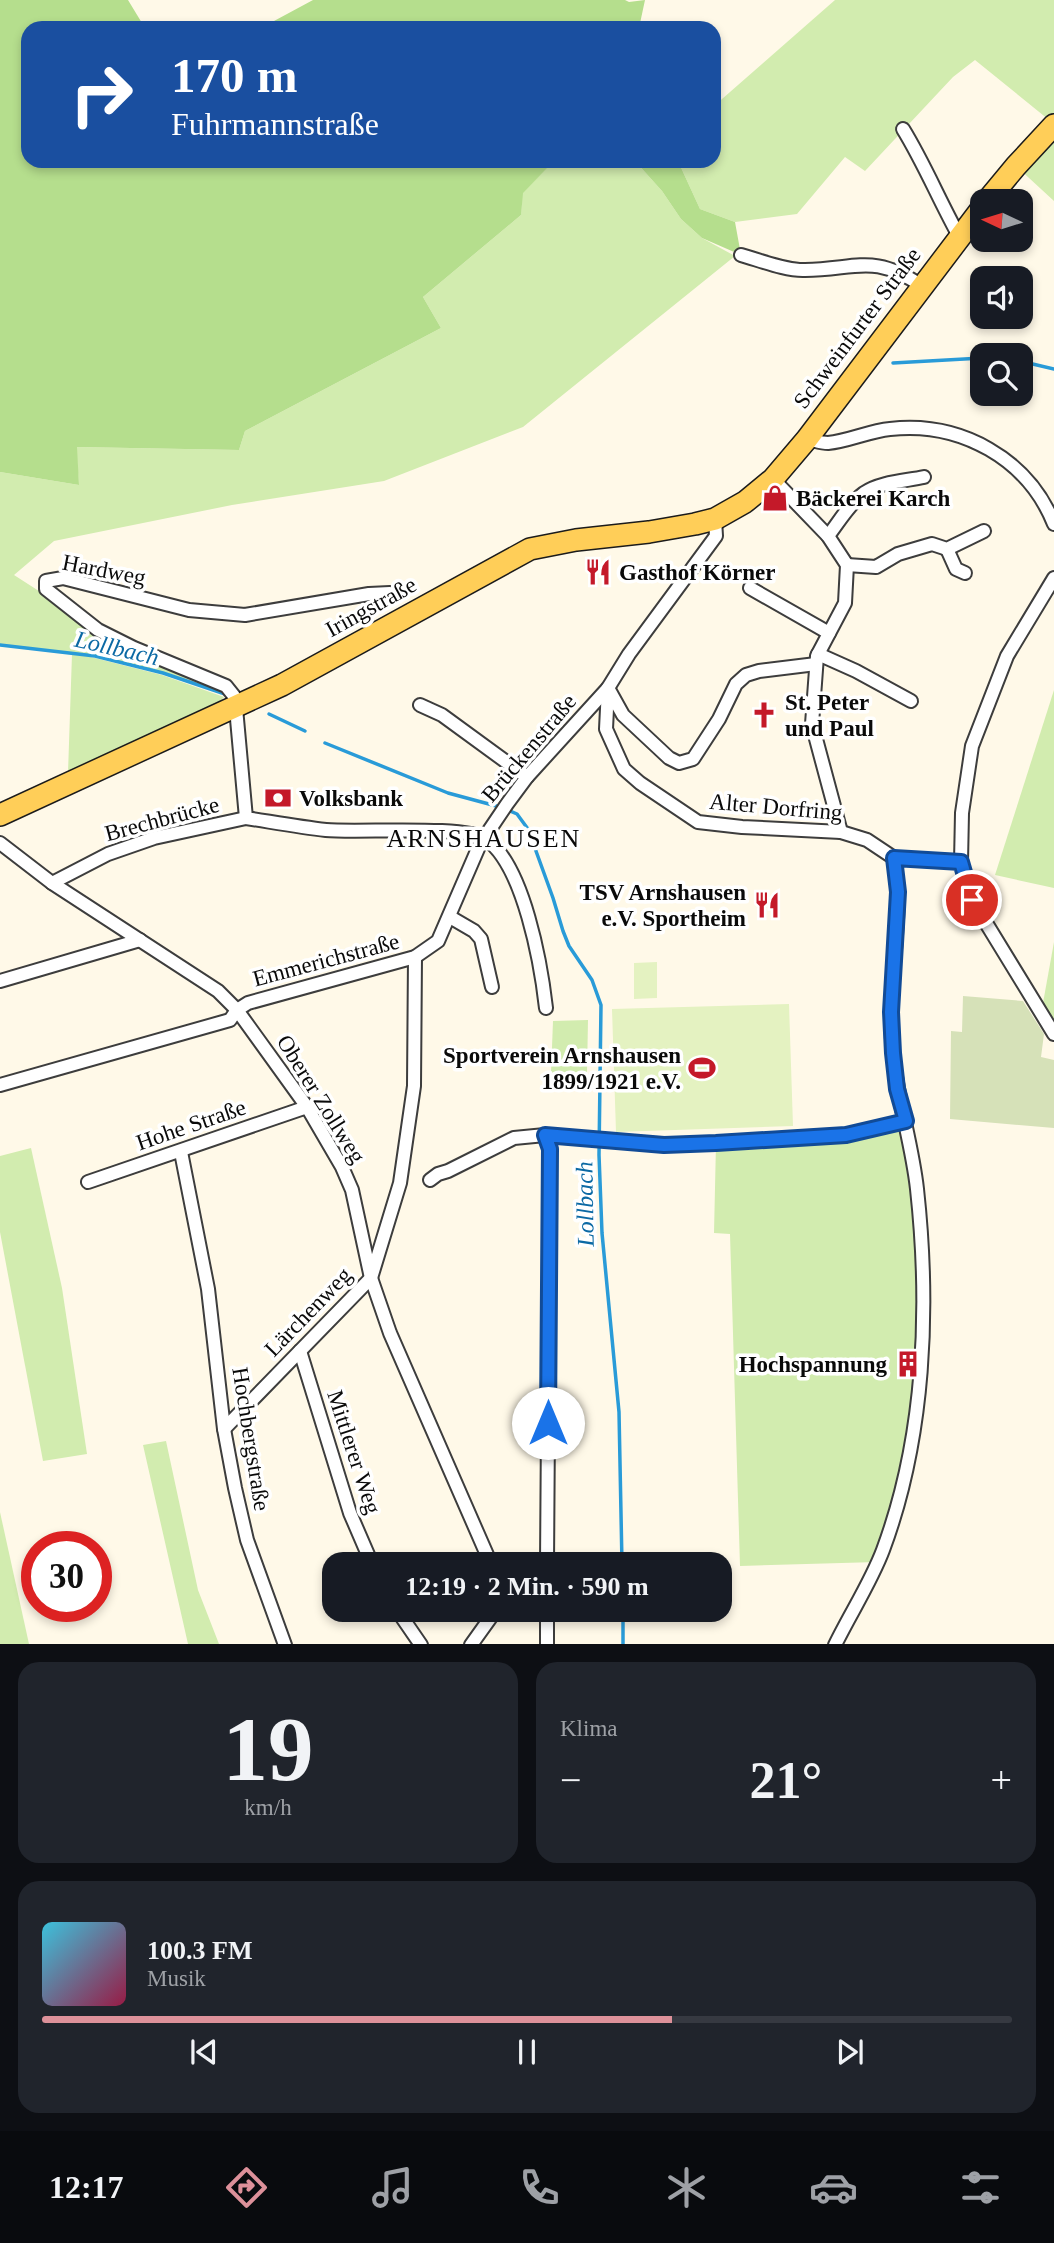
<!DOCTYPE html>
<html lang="de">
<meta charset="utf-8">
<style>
body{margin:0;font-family:Georgia,serif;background:#20242c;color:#f1f3f6;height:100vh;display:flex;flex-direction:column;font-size:26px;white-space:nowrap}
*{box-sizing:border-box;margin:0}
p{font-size:23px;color:#9ea1a6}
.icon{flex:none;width:38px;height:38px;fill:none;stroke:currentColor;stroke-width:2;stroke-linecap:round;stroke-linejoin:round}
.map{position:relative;height:1644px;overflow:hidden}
.panel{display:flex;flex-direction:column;gap:18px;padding:18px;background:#0d0f14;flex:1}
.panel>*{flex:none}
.top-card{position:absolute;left:21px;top:21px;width:700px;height:147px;border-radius:21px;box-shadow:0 4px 10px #0003;background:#1a4fa0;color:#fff;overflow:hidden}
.needle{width:46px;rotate:274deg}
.tools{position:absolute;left:970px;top:189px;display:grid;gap:14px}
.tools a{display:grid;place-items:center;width:63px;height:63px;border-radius:14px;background:#171b24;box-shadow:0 4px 10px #0003;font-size:35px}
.speed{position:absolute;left:21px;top:1531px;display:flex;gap:14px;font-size:35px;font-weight:700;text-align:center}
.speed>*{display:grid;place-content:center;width:91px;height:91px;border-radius:50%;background:#171b24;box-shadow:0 4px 10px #0003;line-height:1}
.speed .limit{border:10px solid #d22;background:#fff;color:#111}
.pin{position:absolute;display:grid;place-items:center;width:60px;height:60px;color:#fff;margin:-30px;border:4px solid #fff;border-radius:50%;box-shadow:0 2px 7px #0007}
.me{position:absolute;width:77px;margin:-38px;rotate:0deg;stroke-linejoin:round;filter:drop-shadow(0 0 5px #0008)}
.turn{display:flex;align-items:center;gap:24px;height:147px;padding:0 35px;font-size:32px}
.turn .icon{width:91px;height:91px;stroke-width:2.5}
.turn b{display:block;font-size:49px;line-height:60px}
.big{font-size:52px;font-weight:700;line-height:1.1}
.panel .card{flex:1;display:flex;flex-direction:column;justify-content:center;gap:10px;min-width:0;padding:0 24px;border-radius:21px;background:#20242c}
.panel .dial{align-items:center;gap:0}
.dial b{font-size:91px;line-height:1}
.song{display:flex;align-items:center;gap:21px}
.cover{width:84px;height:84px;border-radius:10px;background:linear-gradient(135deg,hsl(190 70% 55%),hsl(340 70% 35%))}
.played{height:7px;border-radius:4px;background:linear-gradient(90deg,#dd919a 65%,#363941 65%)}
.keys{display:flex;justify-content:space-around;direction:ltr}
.heat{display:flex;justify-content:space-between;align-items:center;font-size:38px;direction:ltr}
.panel .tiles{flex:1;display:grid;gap:18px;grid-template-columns:1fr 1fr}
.card:last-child{grid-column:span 2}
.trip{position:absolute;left:322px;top:1552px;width:410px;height:70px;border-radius:21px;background:#171b24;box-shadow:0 4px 10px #0003;font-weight:700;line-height:70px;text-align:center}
.menu{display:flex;height:112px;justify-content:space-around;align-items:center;background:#090b0e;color:#9ea1a6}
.menu .icon{width:49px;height:49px}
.menu .on{color:#dd919a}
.menu b{font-size:32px;color:#f1f3f6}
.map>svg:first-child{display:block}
.green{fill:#d2ecaf}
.forest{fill:#b5de8d}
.cemetery{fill:#d6e1b8}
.pitch{fill:#e4f2c1}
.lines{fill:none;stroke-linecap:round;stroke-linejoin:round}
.stream{stroke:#299bd8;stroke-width:3.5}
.minor-casing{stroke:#3d3d3d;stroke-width:16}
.primary-casing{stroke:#1b1b1b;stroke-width:24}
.minor{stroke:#fff;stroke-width:12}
.primary{stroke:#ffce58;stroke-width:21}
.route-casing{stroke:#114b97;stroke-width:18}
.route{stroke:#1a73e8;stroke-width:12}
.labels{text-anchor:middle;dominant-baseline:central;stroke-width:7;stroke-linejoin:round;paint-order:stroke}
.street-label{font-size:23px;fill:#0a0a0a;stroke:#fff}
.poi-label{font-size:23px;font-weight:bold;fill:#0a0a0a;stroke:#fff;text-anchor:start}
.water-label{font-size:24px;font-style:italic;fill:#0b69a4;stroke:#fff}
.quarter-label{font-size:26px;letter-spacing:2px;fill:#0a0a0a;stroke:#fff}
</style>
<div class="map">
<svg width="1054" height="1645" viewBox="0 0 1054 1645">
<rect width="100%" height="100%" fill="#fff9e8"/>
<!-- green -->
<g class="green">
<polygon points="835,0 1054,0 1054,201 1016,166 1054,124 975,60 953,77 865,171 845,157 797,214 735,222 700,209 678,161 714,161 714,106"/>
<path d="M554,161h81l27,30 19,28 21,19 33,18 -212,171 -139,54 -152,24 -178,36 -40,34 28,18 182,98 1,3c-46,-15 -94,-34 -142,-39l79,20 62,22 -5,6 -151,70 4,-119 -72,-9v-173l79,13 -3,-38 163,3 6,-19 196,-103 -18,-31 98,-82 1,-22z"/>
<polygon points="1054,690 1054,888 995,875"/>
<polygon points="1054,942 1054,1034 1041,1014"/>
<polygon points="588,1020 587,1073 551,1073 553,1021"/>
<polygon points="906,1121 925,1306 911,1453 877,1562 740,1566 730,1234 714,1233 716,1143 809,1135"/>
<polygon points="31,1148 62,1288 87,1454 43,1461 0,1232 0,1156"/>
<polygon points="166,1441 198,1590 219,1644 188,1644 143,1445"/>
<polygon points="0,1512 29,1644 0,1644"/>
</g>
<!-- forest -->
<g class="forest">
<polygon points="0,0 128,0 145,28 28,28 28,161 554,161 523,193 521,215 423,297 441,328 245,431 239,450 77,447 79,485 0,472"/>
<polygon points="313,0 625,0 629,2 645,0 639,28 261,28"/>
<polygon points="635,161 678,161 700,209 735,222 741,255 702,238 681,219 662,191"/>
</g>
<!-- cemetery -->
<polygon class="cemetery" points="963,996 1023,1001 1044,1034 1041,1057 1054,1060 1054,1128 950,1119 951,1031 962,1032"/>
<!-- pitch -->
<g class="pitch">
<polygon points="657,962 657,998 634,999 634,963"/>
<polygon points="789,1004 793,1126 616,1132 612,1009"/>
</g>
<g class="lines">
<!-- stream -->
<g class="stream">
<polyline points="1020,361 1054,369"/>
<polyline points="893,363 982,358"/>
<polyline points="0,645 95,656 163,673 225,694"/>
<polyline points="269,714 305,731"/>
<polyline points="325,743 448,793 500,807"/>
<polyline points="508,810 517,814 528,829 553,898 563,931 569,946 592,980 601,1005 599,1155 602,1233 619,1412 622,1564"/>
<polyline points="623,1610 623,1645"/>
</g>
<!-- minor casing -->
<g class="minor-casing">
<g id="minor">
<path d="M903,129c21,34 36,71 56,107"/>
<path d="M741,255c18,5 46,16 64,15 53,-1 68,-17 117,16"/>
<path d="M807,439c6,1 14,4 21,4 21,-2 41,-12 62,-14 71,-8 138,30 164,95"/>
<polyline points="773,479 828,536 847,565 845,603 817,656 812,724 841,832"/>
<polyline points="715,519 716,536 629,654 608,688 606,729 624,769 640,783 698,822 742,827 841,832 867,840 894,858 961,862 962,813 972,746 1007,656 1054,578"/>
<path d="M828,536c11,-14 21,-32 36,-43 16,-11 41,-12 60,-16"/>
<polyline points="947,549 956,569 965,573"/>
<polyline points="847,565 876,567 898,554 932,544 947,549 984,531"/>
<polyline points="750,588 829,633"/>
<path d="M390,593l-21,1 -124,21 -56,-5 -126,-32 -17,3v8l52,41 36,18 92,38 8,10 2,12 10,110c26,4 53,9 80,12 31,3 140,-5 160,9 38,27 55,125 60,169"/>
<polyline points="818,654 856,671 911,701"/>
<polyline points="420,705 442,715 527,777"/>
<polyline points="0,843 52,883 218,991 237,1010 307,1107 342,1167 352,1190 371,1278 390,1333 491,1564"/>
<polyline points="961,862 972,900 1054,1034"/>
<polyline points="52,883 108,854 154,838 246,818"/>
<polyline points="450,917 474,931 481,939 492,987"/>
<polyline points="0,981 140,940"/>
<polyline points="0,1085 230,1020 237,1010 248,1003 415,957 438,941 480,844 507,804 527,777 608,688 623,715 669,758 679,763 693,759 719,719 736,684 746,675 759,671 816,664"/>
<polyline points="545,1135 550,1149 547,1564"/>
<polyline points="181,1152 208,1289 224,1429 235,1488 247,1540 285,1645"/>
<polyline points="430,1180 438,1174 448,1171 514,1138 545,1135 664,1145 716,1143 846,1135 906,1121"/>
<polyline points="88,1182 307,1107"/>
<polyline points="300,1351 350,1513 372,1564"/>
<polyline points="224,1429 371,1278 400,1183 414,1086 415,957"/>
<polyline points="397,1610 421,1645"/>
<polyline points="471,1645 496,1610"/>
<polyline points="547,1645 547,1610"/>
<path d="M835,1645c15,-31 36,-63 48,-95 42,-113 47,-242 34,-361 -5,-46 -20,-90 -24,-135 -5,-54 4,-106 5,-159 0,-12 -3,-25 -4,-37"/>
</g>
</g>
<!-- primary casing -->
<g class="primary-casing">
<g id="primary">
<polyline points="987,201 1016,166 1054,125"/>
<polyline points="0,815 282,685 530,549 576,540 649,532 695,524 715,519 745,502 773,479 807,439 982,208"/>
</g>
</g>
<!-- minor -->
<use href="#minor" class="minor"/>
<!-- primary -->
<use href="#primary" class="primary"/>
</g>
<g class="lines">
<!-- route casing -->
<g class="route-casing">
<polyline id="route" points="548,1423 550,1149 545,1135 664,1145 716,1143 846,1135 906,1121 897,1089 893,1053 891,1012 898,892 894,858 961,862 972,900"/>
</g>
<!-- route -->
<use href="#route" class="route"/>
</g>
<!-- icons -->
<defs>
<g id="shop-bare" transform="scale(2.1)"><path d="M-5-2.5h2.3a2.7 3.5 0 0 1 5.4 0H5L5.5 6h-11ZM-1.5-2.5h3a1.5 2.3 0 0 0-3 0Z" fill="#c41929" stroke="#fff" stroke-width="2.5" paint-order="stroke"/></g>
<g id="restaurant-bare" transform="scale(2.1)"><path d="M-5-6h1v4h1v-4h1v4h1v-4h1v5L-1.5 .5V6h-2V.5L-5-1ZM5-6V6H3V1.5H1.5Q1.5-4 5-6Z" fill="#c41929" stroke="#fff" stroke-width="2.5" paint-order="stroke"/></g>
<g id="church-bare" transform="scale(2.1)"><path d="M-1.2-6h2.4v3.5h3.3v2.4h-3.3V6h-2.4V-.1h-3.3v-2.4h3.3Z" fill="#c41929" stroke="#fff" stroke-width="2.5" paint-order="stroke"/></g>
<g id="bank-bare" transform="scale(2.1)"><path d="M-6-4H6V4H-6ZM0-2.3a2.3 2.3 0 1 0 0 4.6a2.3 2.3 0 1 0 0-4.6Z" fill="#c41929" stroke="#fff" stroke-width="2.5" paint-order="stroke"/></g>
<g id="stadium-bare" transform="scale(2.1)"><path d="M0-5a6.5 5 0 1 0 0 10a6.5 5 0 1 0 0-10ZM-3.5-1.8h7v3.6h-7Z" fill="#c41929" stroke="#fff" stroke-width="2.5" paint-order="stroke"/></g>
<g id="building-bare" transform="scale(2.1)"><path d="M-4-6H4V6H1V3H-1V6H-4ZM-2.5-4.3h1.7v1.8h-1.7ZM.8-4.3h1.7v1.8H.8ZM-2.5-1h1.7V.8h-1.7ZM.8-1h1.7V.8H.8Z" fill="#c41929" stroke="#fff" stroke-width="2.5" paint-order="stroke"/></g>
</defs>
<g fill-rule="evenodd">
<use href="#shop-bare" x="775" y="498"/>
<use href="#restaurant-bare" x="598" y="572"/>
<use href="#church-bare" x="764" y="715"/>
<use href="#bank-bare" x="278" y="798"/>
<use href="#restaurant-bare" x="767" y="905"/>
<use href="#stadium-bare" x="702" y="1068"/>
<use href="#building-bare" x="908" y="1364"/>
</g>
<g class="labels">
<!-- street labels -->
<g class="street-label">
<text transform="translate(857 328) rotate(-53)">Schweinfurter Straße</text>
<text transform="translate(104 570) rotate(11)">Hardweg</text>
<text transform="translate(371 607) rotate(-29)">Iringstraße</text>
<text transform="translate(529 748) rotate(-50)">Brückenstraße</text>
<text transform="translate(776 807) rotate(5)">Alter Dorfring</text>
<text transform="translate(162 819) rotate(-15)">Brechbrücke</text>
<text transform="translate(326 960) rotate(-15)">Emmerichstraße</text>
<text transform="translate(321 1099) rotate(58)">Oberer Zollweg</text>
<text transform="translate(191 1125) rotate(-19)">Hohe Straße</text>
<text transform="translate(308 1312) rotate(-46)">Lärchenweg</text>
<text transform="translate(251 1439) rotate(81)">Hochbergstraße</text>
<text transform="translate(354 1452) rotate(72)">Mittlerer Weg</text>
</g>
<!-- poi labels -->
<g class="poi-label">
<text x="796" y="498">Bäckerei Karch</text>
<text x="619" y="572">Gasthof Körner</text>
<text x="785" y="702">St. Peter<tspan x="785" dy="26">und Paul</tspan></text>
<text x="299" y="798">Volksbank</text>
<text x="746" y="892" text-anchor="end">TSV Arnshausen<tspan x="746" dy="26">e.V. Sportheim</tspan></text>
<text x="681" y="1055" text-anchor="end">Sportverein Arnshausen<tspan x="681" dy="26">1899/1921 e.V.</tspan></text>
<text x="887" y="1364" text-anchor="end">Hochspannung</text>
</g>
<!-- water labels -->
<g class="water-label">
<text transform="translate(117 648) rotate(13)">Lollbach</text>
<text transform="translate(585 1204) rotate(-91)">Lollbach</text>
</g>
<!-- quarter labels -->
<g class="quarter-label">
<text x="484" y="838">ARNSHAUSEN</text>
</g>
</g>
</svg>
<div class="tools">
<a><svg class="needle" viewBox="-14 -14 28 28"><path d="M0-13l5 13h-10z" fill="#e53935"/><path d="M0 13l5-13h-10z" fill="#9ea1a6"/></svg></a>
<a><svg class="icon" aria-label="sound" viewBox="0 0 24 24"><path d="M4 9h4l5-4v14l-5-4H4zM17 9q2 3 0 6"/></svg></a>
<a><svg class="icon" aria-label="search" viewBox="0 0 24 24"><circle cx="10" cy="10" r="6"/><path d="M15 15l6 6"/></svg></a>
</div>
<div class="speed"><div class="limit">30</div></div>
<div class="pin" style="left:972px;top:900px;background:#d93025"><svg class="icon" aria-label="arrive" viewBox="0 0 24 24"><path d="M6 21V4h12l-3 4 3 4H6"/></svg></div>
<svg class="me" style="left:548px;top:1423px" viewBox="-20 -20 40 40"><circle r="19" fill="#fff"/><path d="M0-13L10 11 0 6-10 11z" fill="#1a73e8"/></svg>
<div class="trip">12:19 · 2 Min. · 590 m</div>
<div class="top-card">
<div class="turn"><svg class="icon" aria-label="right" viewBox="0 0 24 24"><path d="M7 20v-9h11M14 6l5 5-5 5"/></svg><div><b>170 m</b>Fuhrmannstraße</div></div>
</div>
</div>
<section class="panel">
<div class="tiles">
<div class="card dial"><b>19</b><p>km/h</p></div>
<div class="card"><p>Klima</p>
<div class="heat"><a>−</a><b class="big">21°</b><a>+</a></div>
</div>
<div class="card">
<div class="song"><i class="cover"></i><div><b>100.3 FM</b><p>Musik</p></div></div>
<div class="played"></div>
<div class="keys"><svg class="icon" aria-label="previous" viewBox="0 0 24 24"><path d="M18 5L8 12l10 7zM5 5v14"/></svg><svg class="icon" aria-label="pause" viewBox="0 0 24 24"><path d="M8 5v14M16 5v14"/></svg><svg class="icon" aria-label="next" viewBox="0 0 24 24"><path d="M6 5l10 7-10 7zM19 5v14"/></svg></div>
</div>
</div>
</section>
<nav class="menu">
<b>12:17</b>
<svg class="icon on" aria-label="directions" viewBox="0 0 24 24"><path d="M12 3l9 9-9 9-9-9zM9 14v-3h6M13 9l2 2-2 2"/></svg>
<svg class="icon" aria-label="music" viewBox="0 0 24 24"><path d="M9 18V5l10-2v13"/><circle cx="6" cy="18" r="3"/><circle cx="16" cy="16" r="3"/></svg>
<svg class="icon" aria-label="phone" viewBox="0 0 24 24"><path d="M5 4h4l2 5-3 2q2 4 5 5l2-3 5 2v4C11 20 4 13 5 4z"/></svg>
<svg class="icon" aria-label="climate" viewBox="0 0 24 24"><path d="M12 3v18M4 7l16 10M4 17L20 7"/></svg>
<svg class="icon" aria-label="car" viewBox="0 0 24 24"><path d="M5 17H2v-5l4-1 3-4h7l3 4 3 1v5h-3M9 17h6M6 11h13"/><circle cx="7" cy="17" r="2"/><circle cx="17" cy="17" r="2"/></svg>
<svg class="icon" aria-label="filters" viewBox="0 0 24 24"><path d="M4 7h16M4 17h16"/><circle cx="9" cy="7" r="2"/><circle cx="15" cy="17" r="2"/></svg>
</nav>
